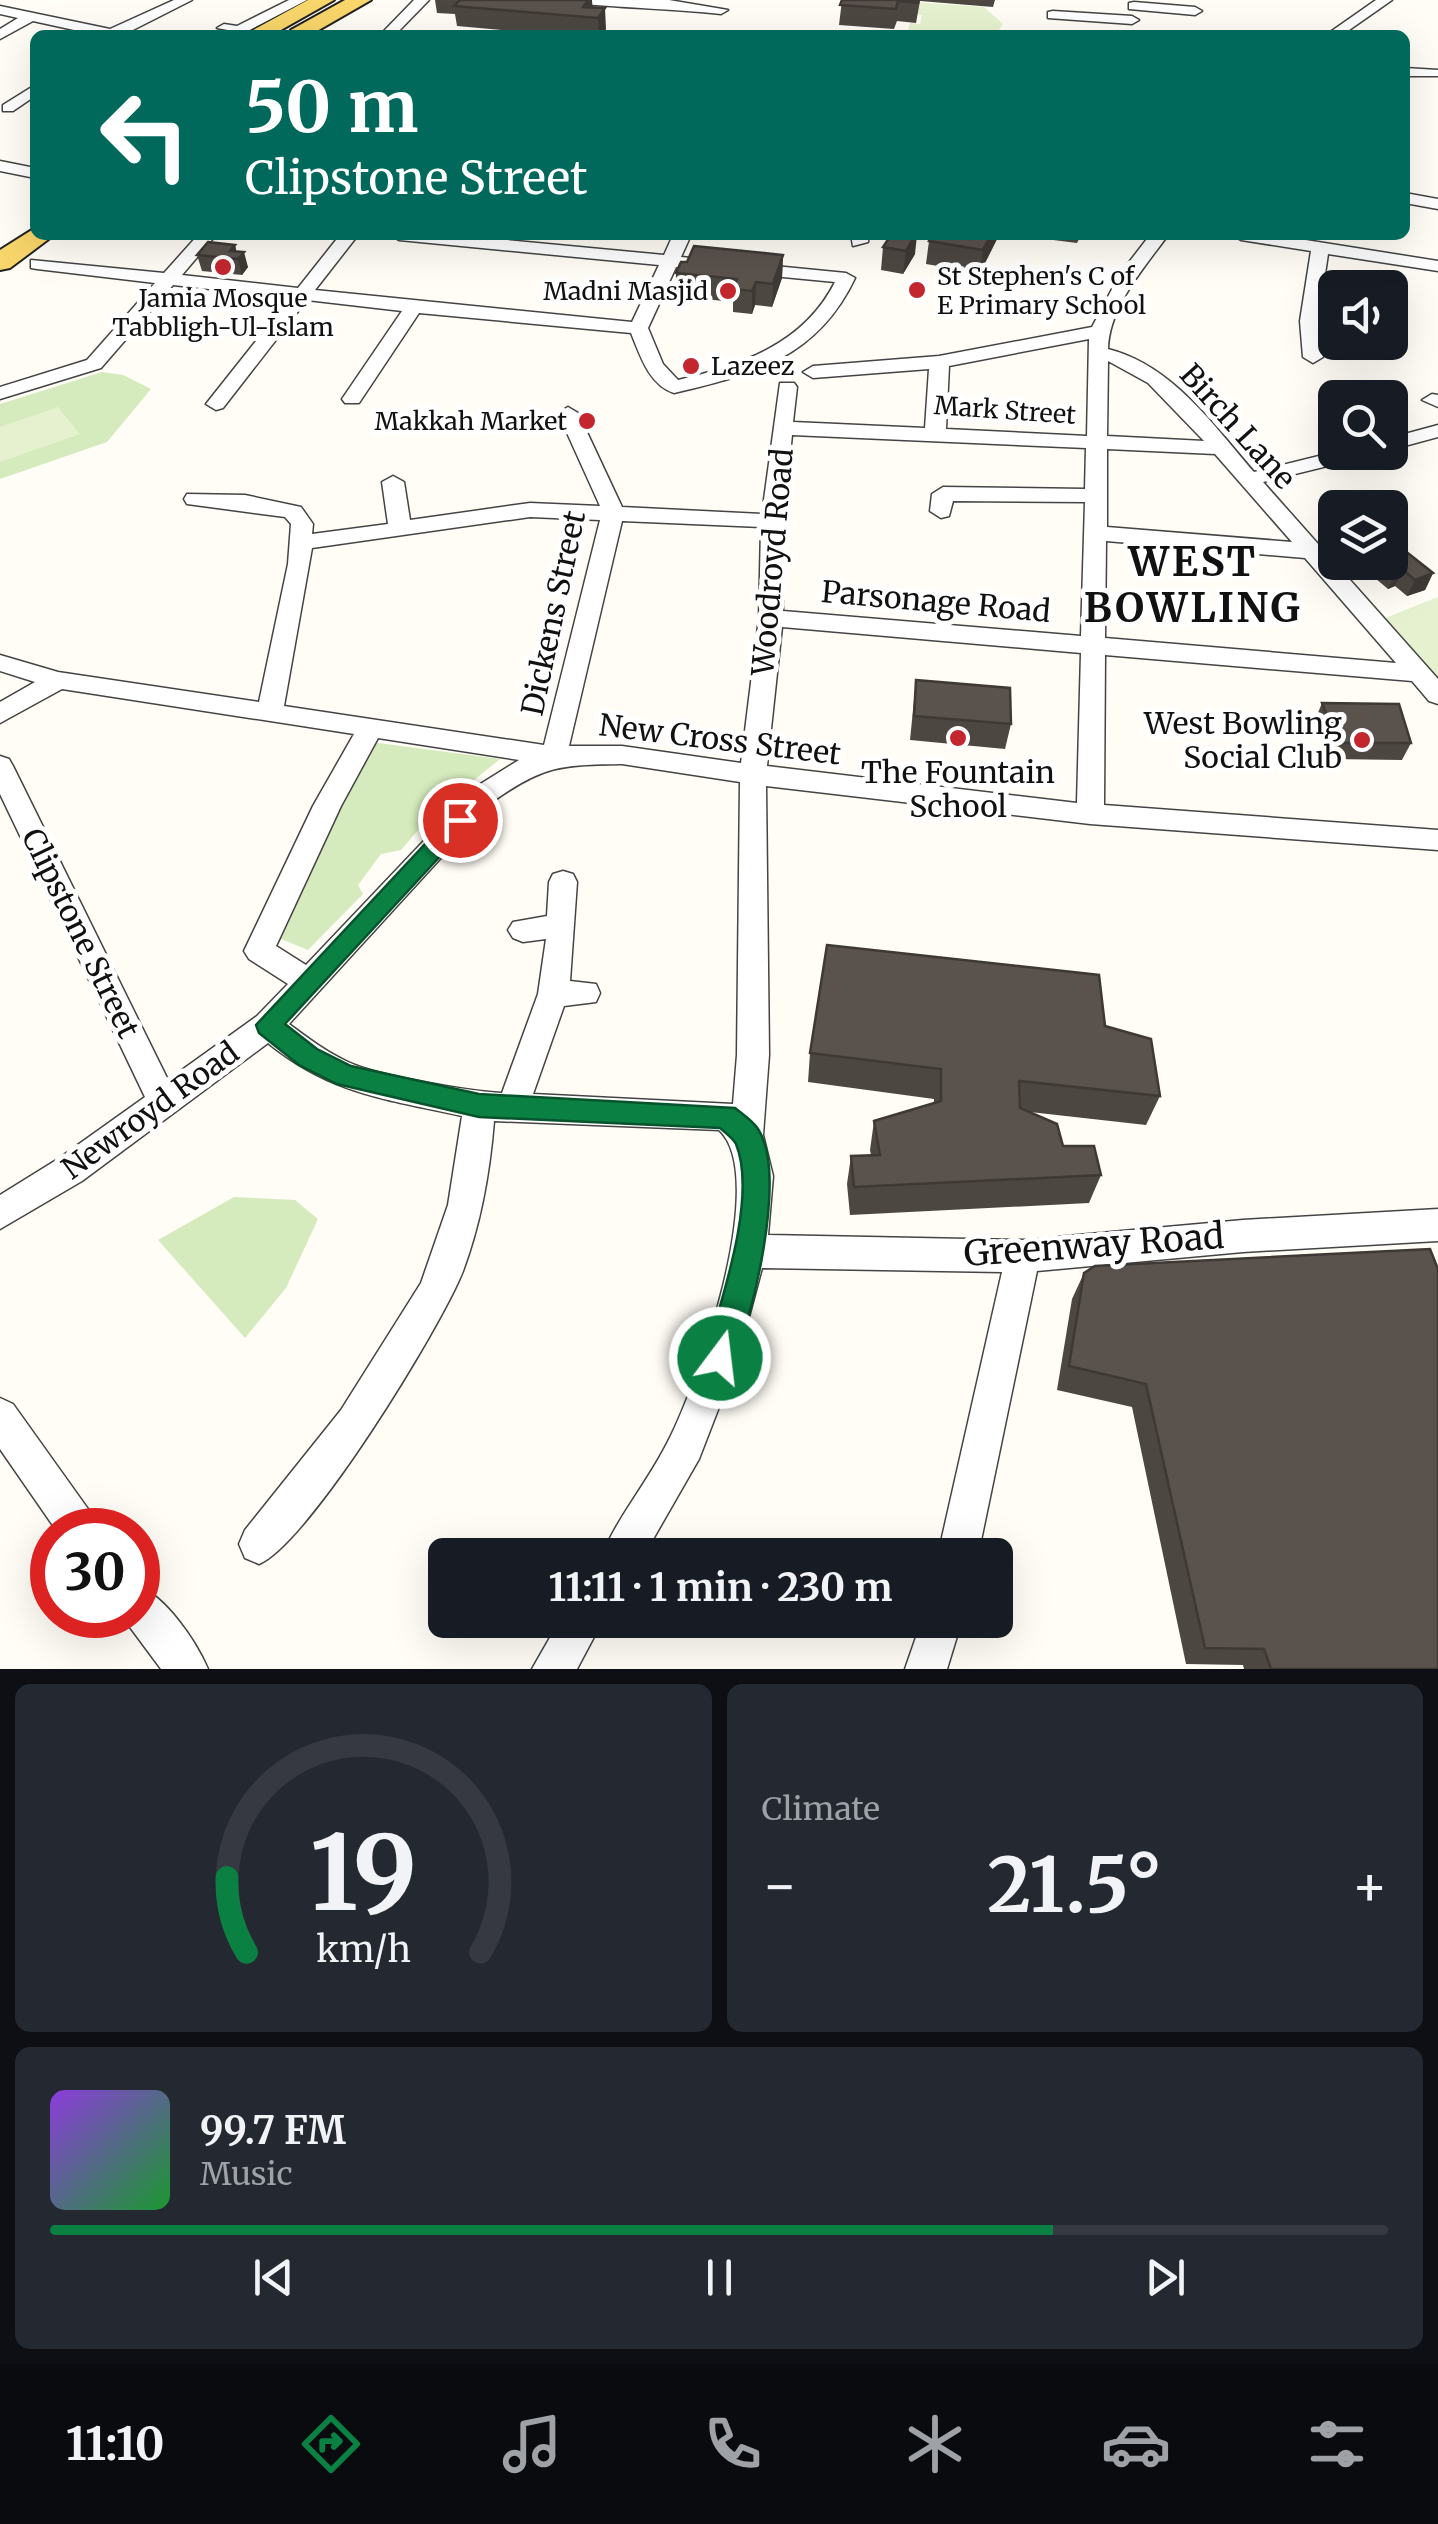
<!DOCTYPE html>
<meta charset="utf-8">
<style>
body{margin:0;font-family:Merriweather,serif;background:#242831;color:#f1f3f6;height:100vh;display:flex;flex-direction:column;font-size:38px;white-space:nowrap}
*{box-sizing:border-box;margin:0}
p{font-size:32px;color:#9ea1a6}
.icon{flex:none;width:55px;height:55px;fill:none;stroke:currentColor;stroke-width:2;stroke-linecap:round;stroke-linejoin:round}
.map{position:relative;height:1669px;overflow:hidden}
.panel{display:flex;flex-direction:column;gap:15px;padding:15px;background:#0d0f14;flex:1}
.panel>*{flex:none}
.hud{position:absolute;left:30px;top:30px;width:1380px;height:210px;border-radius:15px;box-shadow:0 10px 40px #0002;background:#00695c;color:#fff;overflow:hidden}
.tools{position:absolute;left:1318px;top:270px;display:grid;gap:20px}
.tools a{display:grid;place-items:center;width:90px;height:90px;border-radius:15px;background:#171b24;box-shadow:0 10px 40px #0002;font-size:50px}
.speed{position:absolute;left:30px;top:1508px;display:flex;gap:20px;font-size:50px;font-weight:700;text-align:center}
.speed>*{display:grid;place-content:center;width:130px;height:130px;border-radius:50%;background:#171b24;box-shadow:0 10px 40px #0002;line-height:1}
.speed .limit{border:15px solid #d22;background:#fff;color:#111}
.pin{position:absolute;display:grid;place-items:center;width:85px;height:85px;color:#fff;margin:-42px;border:5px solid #fff;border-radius:50%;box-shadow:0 2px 10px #0007}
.me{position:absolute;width:110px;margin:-55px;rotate:15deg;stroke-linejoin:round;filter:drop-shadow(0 0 8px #0008)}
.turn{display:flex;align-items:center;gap:35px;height:210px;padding:0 50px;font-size:45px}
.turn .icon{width:130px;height:130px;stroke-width:2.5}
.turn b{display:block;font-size:70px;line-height:85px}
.big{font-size:75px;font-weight:700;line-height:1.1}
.panel .widget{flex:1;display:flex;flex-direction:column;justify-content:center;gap:15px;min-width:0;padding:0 35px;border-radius:15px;background:#242831}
.panel .dial{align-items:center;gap:0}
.dial svg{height:260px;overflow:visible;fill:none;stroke:#363941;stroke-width:7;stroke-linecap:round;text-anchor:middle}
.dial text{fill:#f1f3f6;stroke:none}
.song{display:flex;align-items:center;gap:30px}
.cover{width:120px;height:120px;border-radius:15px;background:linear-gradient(135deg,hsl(270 70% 55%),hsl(130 70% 35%))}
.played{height:10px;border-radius:5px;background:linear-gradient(90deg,#0b8043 75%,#363941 75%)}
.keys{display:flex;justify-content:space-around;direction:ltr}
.heat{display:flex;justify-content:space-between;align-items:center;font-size:55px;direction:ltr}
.panel .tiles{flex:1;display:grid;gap:15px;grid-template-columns:1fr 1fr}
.widget:last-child{grid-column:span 2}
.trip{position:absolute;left:428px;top:1538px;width:585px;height:100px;border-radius:15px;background:#171b24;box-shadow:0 10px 40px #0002;font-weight:700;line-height:100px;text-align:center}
.dock{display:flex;height:160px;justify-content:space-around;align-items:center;background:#090b0e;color:#9ea1a6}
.dock .icon{width:70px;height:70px}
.dock .current{color:#0b8043}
.dock b{font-size:45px;color:#f1f3f6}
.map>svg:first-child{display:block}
.green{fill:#d5ebbd}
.pitch{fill:#e6f2cf}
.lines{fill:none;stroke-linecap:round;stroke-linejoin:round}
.street-casing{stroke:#444;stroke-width:3}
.primary-casing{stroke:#222;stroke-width:4}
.street{fill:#fff;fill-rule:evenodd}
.primary{fill:#f9d66b;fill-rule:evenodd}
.wall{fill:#4d4742}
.shaded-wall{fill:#3f3936}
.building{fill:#5a524d;stroke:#3f3936;stroke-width:2.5}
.route{fill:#0b8043;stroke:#07532c;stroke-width:2.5}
.poi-dot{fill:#c4262e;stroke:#fff;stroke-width:4}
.labels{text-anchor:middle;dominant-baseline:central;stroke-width:10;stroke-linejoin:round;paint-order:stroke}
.far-poi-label{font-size:25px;fill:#111;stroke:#fff;text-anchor:start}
.far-street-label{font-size:25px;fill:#111;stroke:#fff}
.street-label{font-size:30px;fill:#111;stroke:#fff}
.poi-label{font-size:30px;fill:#111;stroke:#fff;text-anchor:end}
.near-street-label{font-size:35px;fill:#111;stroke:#fff}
.district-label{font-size:40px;font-weight:bold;letter-spacing:2.5px;fill:#111;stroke:#fff}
</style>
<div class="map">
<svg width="1438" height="1669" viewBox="0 0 1438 1669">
<rect width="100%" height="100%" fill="#fffdf5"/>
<!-- green -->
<g class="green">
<polygon points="102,372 123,375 151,389 107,442 0,479 0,404"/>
<polygon points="371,742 500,759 431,815 401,850 381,854 358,885 363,894 308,950 281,939"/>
<polygon points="234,1197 295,1200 318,1219 286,1288 245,1338 158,1240"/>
</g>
<!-- pitch -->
<g class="pitch">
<polygon points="913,2 984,7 1003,24 995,35 908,31 910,23 920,24 922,15 908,13"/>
<polygon points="58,407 80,434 0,462 0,427"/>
<polygon points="1438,597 1438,679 1380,620"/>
</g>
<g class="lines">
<!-- street casing -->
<g class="street-casing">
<g id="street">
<polygon points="174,0 192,0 123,35 97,35 33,21 0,39 0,29 18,18 0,14 0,6 110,29"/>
<polygon points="289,0 307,0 244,33 217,28 224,24 237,26"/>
<polygon points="414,0 429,0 395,35 380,35"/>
<path d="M575,0h94l59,10 -7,4c-47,-5 -92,-6 -139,-10z"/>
<polygon points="1376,0 1392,0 1342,35 1326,35"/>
<polygon points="1134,2 1195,7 1202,11 1195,15 1129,9 1129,3"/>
<polygon points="1053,11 1132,16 1139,20 1132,24 1048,18 1048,12"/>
<polygon points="1405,68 1438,70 1438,76 1405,76"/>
<polygon points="35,85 35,96 13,111 3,111 3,105"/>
<polygon points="0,161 35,168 35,178 0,171"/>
<polygon points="1405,193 1438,199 1438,209 1405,203"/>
<path d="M198,235h18l-34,40 116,13 42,-53h18l-43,55 317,32 27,-57 -260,-25 -9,-5h64l210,20 9,-20h18l-10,22 165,16 9,5c-38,80 -101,96 -181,115 -25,-8 -34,-38 -43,-60l-212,-20 -60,90h-14l-3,-4 60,-88 -95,-11 -84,108 -7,2 -10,-6 84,-106 -117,-13 -72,83 -101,31v-12l87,-27 68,-77 -118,-14 -6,-1v-8l133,13zM676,267l159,15c-31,62 -93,83 -157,98l-15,-16 -15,-36z"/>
<polygon points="851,235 869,235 868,242 853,246"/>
<path d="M1150,235h18c-24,33 -59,72 -60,114 64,16 106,77 146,123l81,-20h36l-3,4 -105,26 175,197v25l-9,-3 -17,-20 -307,-26 -1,150 334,25v20l-348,-26 -324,-38 3,269 -6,80 10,41 -5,59 255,5 220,-20 195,-11v32l-195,11 -206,19 -59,284h-40l64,-283 -240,-4 -24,90 -39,101 -55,96h-42c16,-38 43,-70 62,-106 32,-57 107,-271 55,-319l-225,-9c-4,50 -13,102 -31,150 -22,56 -154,272 -204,293l-14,-6 -6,-14 6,-14 96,-120 80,-127 27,-78 14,-89c-77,-17 -131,-22 -194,-73l-186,138 -82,48v-34l58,-36 87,-62 -145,-303v-38l9,3 4,7 155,314 89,-64 31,-32 -39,-25 -5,-8 69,-145 41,-72 -292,-45 -62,34v-21l35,-20 -35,-11v-16l58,17 201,30 29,-138 3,-40 -6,-7 -98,-13 -3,-5 3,-5 58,1 56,12 12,17 -1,10 76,-10 -6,-42 11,-6 11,6 6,38 120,-17 70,3 -42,-93 10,-6 10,6 44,94 140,7 18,-131h14l3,4 -4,35 132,6 4,-59 -116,9 -10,-6 10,-6 126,-10 153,-29 28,-53zM1089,339l-2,97 -141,-7 3,-63zM1108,361l40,22 56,58 -97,-5zM792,435l294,13 -1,41 -142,-2 -11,7 -2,17 11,7 8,-2 4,-15 132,1 -4,134 -298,-25v-90zM1107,449l108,5 77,88 -185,-15zM530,517l70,3 -56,225 -260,-39 28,-158zM622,521l139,6 -2,91 -18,145 -119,-17h-53zM1106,541l199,17 91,105 -291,-25zM782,627l299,26 -4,150 -310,-37zM378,738l141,22 -45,28 -168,177 -30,-19 65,-140zM622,764l118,18 -3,273 -4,49 -200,-10 31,-88 32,-4 4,-9 -4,-9 -26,-3 7,-99 -4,-8 -10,-3 -10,3 -4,8 -2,34 -34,6 -5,8 5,8 10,4 23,-3 -8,55 -36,99c-34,-2 -124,-17 -154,-31 -22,-10 -40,-24 -59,-38l203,-222c52,-37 69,-37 130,-38z"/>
<polygon points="1232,235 1274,235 1438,261 1438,271 1328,254 1318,321 1323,357 1313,363 1303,357 1300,321 1311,251 1241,240"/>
<polygon points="1432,394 1438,395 1438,407 1422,400"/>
<polygon points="1438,425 1438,437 1390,450 1390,438"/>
<polygon points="0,1398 13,1404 93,1516 99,1530 56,1530 0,1449"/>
<path d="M138,1586c28,11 58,55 70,83h-47l-40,-54h17z"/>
<polygon points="560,1620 603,1620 577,1669 532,1669"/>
<polygon points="922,1620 962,1620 947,1669 905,1669"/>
</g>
</g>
<!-- primary casing -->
<g class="primary-casing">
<g id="primary">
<polygon points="308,0 334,0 272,35 244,35"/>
<polygon points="345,0 371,0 310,35 296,35 291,30"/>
<polygon points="35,228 35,235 54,235 10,268 0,270 0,250"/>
</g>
</g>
<!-- street -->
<use href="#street" class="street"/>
<!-- primary -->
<use href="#primary" class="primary"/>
</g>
<!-- wall -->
<g class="wall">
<polygon points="435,0 592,0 592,7 606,29 601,35 560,35 457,26 455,14 437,13"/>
<polygon points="842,0 995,0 993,7 920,1 916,23 897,21 894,29 839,25"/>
<polygon points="891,235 915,254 903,274 881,270 883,247"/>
<polygon points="932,235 999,235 980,273 926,264 929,241"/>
<polygon points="1015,235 1081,235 1077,243"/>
<polygon points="235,245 236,251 248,267 242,275 202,271 197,255"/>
<polygon points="783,255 782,278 772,307 755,305 752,314 733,312 733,302 676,296 676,273 687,262"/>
<polygon points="1356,562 1390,562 1433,573 1425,590 1407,596 1395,586 1388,589"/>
<polygon points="916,680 1011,724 1005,749 910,740"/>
<polygon points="1322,703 1411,743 1402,760 1330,759 1315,720"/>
<polygon points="1105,1026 1160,1096 1146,1125 1030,1112 1063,1146 1101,1175 1089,1203 850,1215 847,1184 851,1156 871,1155 870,1150 874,1121 934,1103 934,1099 808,1082 810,1053"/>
<polygon points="1084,1273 1438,1669 1244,1669 1243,1665 1186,1664 1132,1407 1057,1390 1072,1299"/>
</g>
<!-- shaded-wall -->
<g class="shaded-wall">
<polygon points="588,0 592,0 593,16 583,7"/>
<polygon points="605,8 606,29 601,35 599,35 598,18"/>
<polygon points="915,235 917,235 915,254 903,274 906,251"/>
<polygon points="991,235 999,235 980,273 983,250"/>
<polygon points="235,245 238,258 244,252 248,267 242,275 238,259 230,251"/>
<polygon points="783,255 782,278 772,307 773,284"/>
<polygon points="756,282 755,305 752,314 752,291"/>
<polygon points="1403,570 1395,586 1388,589 1396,572"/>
<polygon points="1433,573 1425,590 1407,596 1415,580"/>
</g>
<!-- building -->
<g class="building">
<polygon points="460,0 588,0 583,7 605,8 598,18 454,6"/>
<polygon points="842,0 919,0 918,3 898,1 896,9 840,5"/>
<polygon points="891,235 915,235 906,251 883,247"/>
<polygon points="932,235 991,235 983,250 929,241"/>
<polygon points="208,242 235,245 230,251 244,252 238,259 197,255"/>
<polygon points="694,246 783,255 773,284 756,282 752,291 733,289 737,279 676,273 681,262 687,262"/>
<polygon points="1390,539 1433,573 1415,580 1403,570 1396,572 1384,562 1390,562"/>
<polygon points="916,680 1010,688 1011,724 914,716"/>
<polygon points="1322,703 1399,704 1411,743 1338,743"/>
<polygon points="827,945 1099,975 1105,1026 1151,1039 1160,1096 1019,1081 1020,1108 1057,1124 1063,1146 1094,1146 1101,1175 854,1187 851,1156 880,1155 874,1121 941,1101 941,1069 810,1053"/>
<polygon points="1430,1249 1438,1269 1438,1669 1271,1669 1264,1649 1205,1648 1146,1384 1069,1366 1084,1273 1095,1266"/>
</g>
<!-- route -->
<path class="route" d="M460,812l12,8 -4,6 -183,198 32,25 34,17 128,28 256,14c7,6 18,13 23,21 30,46 -6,191 -27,240l-11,4 -10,-4 -5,-11c15,-54 53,-160 31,-214 -3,-6 -10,-11 -16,-16l-241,-11 -142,-33 -38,-19 -40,-32 -3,-8 197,-211z"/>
<!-- markers -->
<g class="poi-dot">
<circle cx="223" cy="267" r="10"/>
<circle cx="917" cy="290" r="10"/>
<circle cx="728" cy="291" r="10"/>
<circle cx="691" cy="366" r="10"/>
<circle cx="587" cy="421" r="10"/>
<circle cx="958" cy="738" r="10"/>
<circle cx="1362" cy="740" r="10"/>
</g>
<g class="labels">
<!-- far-poi labels -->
<g class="far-poi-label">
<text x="937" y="276">St Stephen's C of<tspan x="937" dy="29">E Primary School</tspan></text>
<text x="708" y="291" text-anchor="end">Madni Masjid</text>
<text x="223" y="298" text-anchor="middle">Jamia Mosque<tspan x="223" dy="29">Tabbligh-Ul-Islam</tspan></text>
<text x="711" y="366">Lazeez</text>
<text x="567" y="421" text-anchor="end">Makkah Market</text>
</g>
<!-- far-street labels -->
<g class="far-street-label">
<text transform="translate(1005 410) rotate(4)">Mark Street</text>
</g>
<!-- street labels -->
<g class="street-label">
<text transform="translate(1238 426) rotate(48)">Birch Lane</text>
<text transform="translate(772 562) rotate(-85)">Woodroyd Road</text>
<text transform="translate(936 601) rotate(5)">Parsonage Road</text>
<text transform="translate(553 613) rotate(-78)">Dickens Street</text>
<text transform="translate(720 739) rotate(7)">New Cross Street</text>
<text transform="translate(81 933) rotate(64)">Clipstone Street</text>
<text transform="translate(150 1110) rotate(-36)">Newroyd Road</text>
</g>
<!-- poi labels -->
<g class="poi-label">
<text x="1342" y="723">West Bowling<tspan x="1342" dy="34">Social Club</tspan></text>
<text x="958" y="772" text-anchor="middle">The Fountain<tspan x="958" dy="34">School</tspan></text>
</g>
<!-- near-street labels -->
<g class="near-street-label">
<text transform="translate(1094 1245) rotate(-4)">Greenway Road</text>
</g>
<!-- district labels -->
<g class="district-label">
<text x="1193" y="562">WEST<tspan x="1193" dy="46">BOWLING</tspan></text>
</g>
</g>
</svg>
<div class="tools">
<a><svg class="icon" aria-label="sound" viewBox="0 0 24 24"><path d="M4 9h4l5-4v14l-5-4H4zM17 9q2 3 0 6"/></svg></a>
<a><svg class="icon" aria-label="search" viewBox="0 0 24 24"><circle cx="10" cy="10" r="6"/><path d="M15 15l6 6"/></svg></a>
<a><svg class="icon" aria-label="layers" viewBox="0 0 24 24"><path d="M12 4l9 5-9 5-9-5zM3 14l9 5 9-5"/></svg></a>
</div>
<div class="speed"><div class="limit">30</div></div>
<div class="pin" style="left:460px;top:820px;background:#d93025"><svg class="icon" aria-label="arrive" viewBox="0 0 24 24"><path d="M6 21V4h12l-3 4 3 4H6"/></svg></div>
<svg class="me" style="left:720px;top:1358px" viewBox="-20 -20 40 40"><circle r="17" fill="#0b8043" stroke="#fff" stroke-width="3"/><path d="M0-11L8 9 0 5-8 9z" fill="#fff"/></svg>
<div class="trip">11:11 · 1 min · 230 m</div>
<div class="hud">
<div class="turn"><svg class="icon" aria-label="left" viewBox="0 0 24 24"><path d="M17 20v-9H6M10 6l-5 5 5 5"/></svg><div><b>50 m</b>Clipstone Street</div></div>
</div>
</div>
<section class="panel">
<div class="tiles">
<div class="widget dial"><svg viewBox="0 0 100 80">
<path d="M14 69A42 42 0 1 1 86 69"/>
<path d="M14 69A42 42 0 0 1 8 46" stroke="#0b8043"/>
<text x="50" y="56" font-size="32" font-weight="700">19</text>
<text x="50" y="72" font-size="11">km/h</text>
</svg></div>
<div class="widget"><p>Climate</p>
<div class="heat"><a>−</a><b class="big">21.5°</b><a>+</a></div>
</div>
<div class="widget">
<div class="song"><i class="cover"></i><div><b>99.7 FM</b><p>Music</p></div></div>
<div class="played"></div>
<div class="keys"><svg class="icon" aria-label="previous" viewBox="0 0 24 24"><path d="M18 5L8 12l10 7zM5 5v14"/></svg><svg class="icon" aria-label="pause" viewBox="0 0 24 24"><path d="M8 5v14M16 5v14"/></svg><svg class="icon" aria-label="next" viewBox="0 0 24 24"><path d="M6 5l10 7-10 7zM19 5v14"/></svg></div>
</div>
</div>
</section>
<nav class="dock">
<b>11:10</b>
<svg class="icon current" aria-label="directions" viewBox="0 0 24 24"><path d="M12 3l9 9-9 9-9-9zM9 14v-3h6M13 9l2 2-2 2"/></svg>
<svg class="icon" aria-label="music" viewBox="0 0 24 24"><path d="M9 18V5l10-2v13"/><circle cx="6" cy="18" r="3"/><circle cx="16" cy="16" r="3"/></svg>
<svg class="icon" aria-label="phone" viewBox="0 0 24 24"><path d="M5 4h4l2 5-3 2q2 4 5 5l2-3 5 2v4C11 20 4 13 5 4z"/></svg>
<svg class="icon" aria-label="climate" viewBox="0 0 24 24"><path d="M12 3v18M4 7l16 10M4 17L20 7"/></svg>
<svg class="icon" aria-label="car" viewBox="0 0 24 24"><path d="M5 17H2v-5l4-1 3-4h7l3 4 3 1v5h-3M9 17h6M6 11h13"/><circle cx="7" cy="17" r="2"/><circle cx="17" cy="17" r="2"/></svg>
<svg class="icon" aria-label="filters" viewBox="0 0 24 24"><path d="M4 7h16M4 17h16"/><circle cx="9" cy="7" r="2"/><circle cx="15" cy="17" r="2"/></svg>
</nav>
